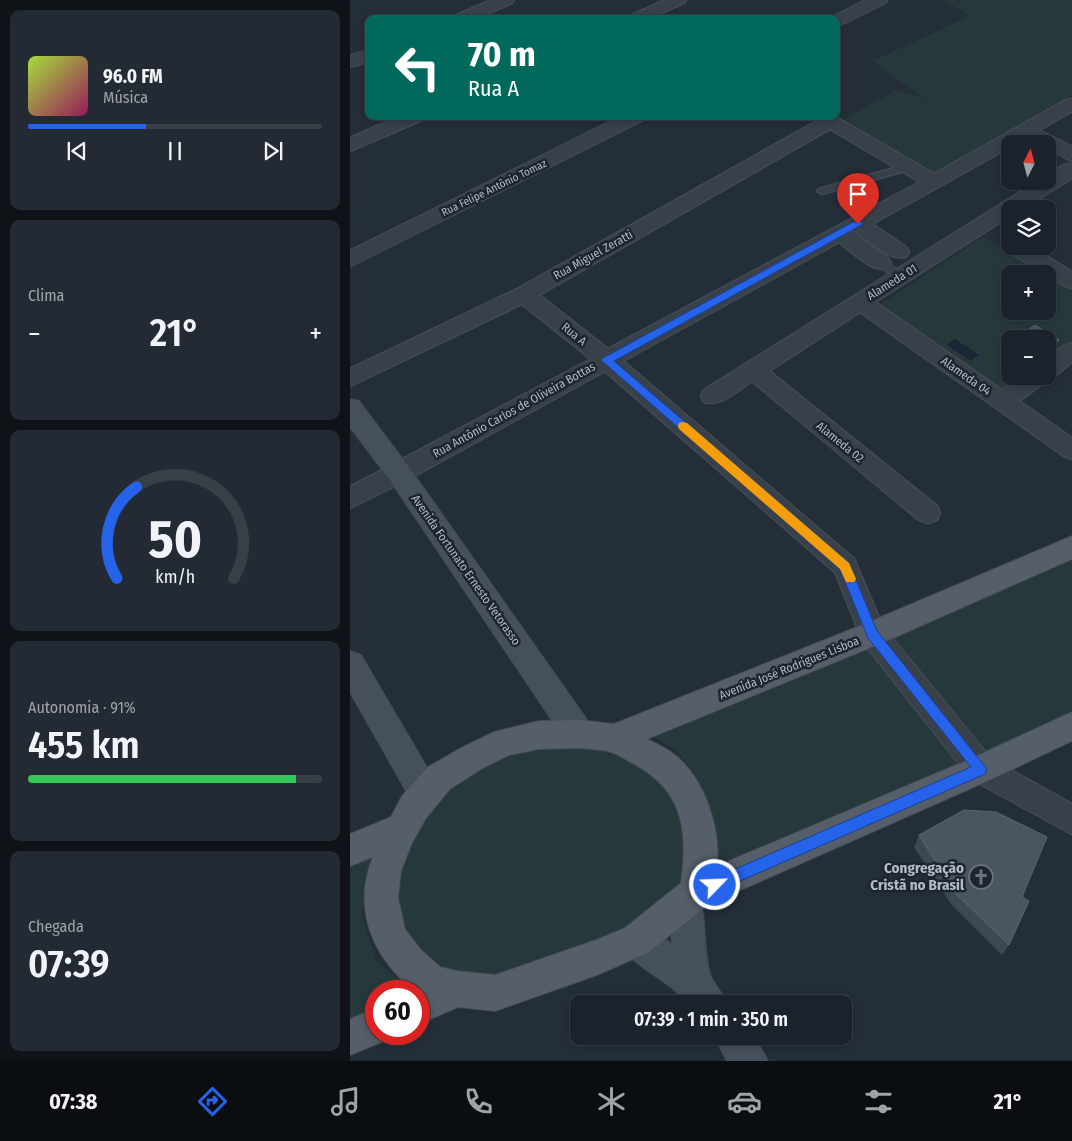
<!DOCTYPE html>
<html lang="pt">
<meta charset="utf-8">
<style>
body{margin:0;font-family:"Fira Sans Condensed",sans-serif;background:#242a33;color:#f1f3f6;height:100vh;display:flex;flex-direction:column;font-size:19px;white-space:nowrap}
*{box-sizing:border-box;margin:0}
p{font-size:16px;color:#a0a4a9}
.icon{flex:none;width:28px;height:28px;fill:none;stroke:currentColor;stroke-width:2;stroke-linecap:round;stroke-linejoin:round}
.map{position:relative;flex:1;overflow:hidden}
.drawer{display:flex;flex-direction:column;gap:10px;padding:10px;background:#0f1318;width:350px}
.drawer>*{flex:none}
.hud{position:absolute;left:15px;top:15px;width:475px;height:105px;border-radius:10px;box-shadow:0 2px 8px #0003,0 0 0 1px #393f47;background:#00695c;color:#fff;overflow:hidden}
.needle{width:32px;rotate:6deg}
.buttons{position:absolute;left:651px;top:135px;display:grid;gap:10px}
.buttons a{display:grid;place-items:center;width:55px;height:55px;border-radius:10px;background:#1b222b;box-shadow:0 2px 8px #0003,0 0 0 1px #393f47;font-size:25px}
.speed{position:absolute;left:15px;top:980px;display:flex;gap:10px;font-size:25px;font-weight:700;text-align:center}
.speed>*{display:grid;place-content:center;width:65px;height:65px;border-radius:50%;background:#1b222b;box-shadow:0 2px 8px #0003,0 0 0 1px #393f47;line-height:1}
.speed .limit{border:8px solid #d22;background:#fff;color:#111}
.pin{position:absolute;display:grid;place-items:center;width:42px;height:42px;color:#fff;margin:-51px -21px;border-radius:50% 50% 50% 0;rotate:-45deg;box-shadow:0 0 5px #0007}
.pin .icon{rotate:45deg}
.me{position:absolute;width:55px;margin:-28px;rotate:66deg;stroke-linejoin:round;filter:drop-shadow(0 0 4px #0008)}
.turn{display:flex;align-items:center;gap:18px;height:105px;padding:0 20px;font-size:22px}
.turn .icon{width:65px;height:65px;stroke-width:2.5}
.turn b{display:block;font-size:35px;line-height:42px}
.big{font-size:38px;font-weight:600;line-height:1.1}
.drawer .card{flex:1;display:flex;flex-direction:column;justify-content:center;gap:8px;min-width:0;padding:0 18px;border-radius:10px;background:#242a33}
.drawer .dial{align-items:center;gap:0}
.dial svg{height:130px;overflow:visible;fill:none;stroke:#393f47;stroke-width:7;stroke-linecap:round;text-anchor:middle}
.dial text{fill:#f1f3f6;stroke:none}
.song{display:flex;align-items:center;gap:15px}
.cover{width:60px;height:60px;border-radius:8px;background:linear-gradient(135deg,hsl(80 70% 55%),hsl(330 70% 35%))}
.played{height:5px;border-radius:2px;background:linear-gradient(90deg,#2563eb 40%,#393f47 40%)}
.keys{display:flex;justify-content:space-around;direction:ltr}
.heat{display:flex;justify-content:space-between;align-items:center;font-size:28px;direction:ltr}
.charge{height:8px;border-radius:4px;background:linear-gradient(90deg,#34c759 91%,#393f47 0)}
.trip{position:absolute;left:220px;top:995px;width:282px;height:50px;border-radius:10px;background:#1b222b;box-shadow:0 2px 8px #0003,0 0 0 1px #393f47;font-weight:600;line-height:50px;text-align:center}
.tab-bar{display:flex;height:80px;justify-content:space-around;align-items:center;background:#0b0e11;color:#a0a4a9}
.tab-bar .icon{width:35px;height:35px}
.tab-bar .active{color:#2563eb}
.tab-bar b{font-size:22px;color:#f1f3f6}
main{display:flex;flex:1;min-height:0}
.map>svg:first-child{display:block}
.green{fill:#26393a}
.water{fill:#182636}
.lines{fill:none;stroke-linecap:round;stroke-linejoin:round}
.lane-casing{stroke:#414952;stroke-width:3}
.street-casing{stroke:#414952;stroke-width:3}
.secondary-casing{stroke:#414952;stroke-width:2}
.primary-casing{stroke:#414952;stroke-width:2}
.lane{fill:#38404a;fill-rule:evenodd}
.street{fill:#38404a;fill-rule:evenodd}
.secondary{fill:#46505c;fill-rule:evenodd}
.primary{fill:#565f69;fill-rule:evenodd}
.wall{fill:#3c4955}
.shaded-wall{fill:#2d3945}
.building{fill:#495561;stroke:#596571}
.route{fill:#2563eb;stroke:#184099}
.slow{fill:#f59e0b}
.labels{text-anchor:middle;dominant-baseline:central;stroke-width:5;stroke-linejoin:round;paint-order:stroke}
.far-street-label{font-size:11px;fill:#b3bbc5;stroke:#1d252e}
.street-label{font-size:12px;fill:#b3bbc5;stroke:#1d252e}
.near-poi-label{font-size:15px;font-weight:bold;fill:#b3bbc5;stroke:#1d252e;text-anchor:end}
</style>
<main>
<section class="drawer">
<div class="card">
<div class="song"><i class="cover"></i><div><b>96.0 FM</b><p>Música</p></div></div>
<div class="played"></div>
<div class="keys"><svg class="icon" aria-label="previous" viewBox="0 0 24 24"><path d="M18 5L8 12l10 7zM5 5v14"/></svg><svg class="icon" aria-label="pause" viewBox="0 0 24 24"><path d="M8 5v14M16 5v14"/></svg><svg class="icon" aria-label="next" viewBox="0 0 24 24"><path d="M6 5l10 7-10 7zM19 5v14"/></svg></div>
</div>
<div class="card"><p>Clima</p>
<div class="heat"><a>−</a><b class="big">21°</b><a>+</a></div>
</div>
<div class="card dial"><svg viewBox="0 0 100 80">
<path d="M14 69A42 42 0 1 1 86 69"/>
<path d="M14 69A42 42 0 0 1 26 13" stroke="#2563eb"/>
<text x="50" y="56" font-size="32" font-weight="700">50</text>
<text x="50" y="72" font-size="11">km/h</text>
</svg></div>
<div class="card"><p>Autonomia · 91%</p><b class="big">455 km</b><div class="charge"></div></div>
<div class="card"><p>Chegada</p><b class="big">07:39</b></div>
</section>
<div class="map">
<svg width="722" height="1061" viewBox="0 0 722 1061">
<rect width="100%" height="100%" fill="#242e39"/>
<!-- green -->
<g class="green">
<polygon points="593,0 722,0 722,96 583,174 494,119 547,90 575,99 523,61 620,16"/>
<polygon points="633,237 694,274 660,274 660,311 698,311 698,276 722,291 722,341 698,359 698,339 660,339 660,376 673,376 654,390 529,305"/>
<polygon points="722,555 722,715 638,753 539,635"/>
<polygon points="520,649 608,763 363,874 362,812 345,775 327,751 304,737"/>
<path d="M230,747c61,10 105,37 107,105 0,11 -3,23 -5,34l-52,39 -40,17 -97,34 -56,-7 -36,-38 -6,-33 1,-25 16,-37 35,-49 61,-33 32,-6z"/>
<polygon points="25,855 11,914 27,961 62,991 26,991 26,1011 0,1023 0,866"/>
</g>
<!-- water -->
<polygon class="water" points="605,339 629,355 621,361 597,345"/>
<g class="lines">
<!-- lane casing -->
<g class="lane-casing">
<g id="lane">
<polygon points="559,164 562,165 562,169 472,194 467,191 469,189"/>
<polygon points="531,260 555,274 556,276 555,278 547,278 527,265 526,263 527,261"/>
</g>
</g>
<!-- street casing -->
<g class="street-casing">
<g id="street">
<polygon points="142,0 164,0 162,3 125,19 102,19 104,16"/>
<polygon points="315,0 336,0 334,3 299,19 277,19 279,16"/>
<polygon points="516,0 537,0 535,3 492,24 486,26 486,19 479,19"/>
<polygon points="19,50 19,61 0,67 0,56"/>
<path d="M722,99v12l-33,19 33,17v14l-24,-12v-5h-10l-12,-7 -11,7h-5v3l-138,77 34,23 3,5 -3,5c-17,4 -35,-15 -49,-25l-3,2 34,24 3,5 -3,5c-17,5 -35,-16 -49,-26l-216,119 231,198 29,68 108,132 81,45v30l-101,-55 -108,-137 -28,-70 -230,-201 -198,109 -57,28v-21l241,-128 -69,-55 -172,82v-17l167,-80 300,-168 -5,-5 24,1 98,57 132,-74zM480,129l90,53 -312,167 -69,-54z"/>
<polygon points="50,116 75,116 72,120 0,151 0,138"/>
<polygon points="272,116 296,116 293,120 0,266 0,251"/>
<path d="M719,164l3,1v13l-50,31h-12v7l-135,86 127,88 19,-14h27v-18l16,-12 8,-3v19l-16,13 -8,2 -3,5 -26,19 53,37v21l-8,-3 -204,-144 -91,59 168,135 3,7 -3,7 -9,3 -9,-3 -167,-139c-14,9 -31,26 -48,21l-3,-6 3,-6 334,-209h10v-6l14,-9z"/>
<polygon points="658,241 660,241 660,246 680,246 722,272 722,288 715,286 658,251 655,246"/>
</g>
</g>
<!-- secondary casing -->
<g class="secondary-casing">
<g id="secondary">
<polygon points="0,399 9,401 58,466 240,724 245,734 240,744 229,748 218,744 40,480 0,427"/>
<polygon points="0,651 11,655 86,783 91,794 86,805 75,809 64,805 0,692"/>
<path d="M335,885l12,5c11,27 5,57 13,84 2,8 13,20 17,30h-40c-17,-26 -56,-35 -68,-64l6,-12 12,-6 12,6 23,16 -4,-42 5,-12z"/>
<polygon points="364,1036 404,1036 418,1061 377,1061"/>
</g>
</g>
<!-- primary casing -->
<g class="primary-casing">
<g id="primary">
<path d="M722,536v23l-190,84 -235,96c8,4 17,8 24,13 33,23 50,76 46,114l253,-107 102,-47v29l-80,38 -283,125 -60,48 -52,23 -102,36 -37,-4 -39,17v-33h-8l2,-1c-41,-34 -61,-82 -40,-133l-23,9v-32l41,-17 11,-21 26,-29 33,-19 33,-16 45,-11 40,-1 35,4 248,-99zM229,748c10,1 21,1 31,4 8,2 16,8 24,12 50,27 54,67 47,119l-56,45 -29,12 -101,35 -38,-4 -17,-4 -19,-17 -16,-21 -7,-31 3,-27 11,-28 14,-25 24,-29 33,-21 26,-13 30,-6z"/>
<polygon points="26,1008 26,1034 41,1034 39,1039 0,1055 0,1019"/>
</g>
</g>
<!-- lane -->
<use href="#lane" class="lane"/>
<!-- street -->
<use href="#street" class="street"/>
<!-- secondary -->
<use href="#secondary" class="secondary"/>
<!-- primary -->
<use href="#primary" class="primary"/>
</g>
<!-- wall -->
<polygon class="wall" points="569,835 672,897 659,945 652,955 601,904 564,847"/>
<!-- shaded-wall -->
<polygon class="shaded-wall" points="709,340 706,349 698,356 698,349"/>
<!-- building -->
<g class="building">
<polygon points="685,325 709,340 698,349 698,339 666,339"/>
<polygon points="614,810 646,812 697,837 672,897 679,901 659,945 606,894 569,835"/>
</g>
<!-- route -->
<polygon class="route" points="505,221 511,221 513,224 264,361 499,563 527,631 637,769 635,774 365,892 360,890 358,885 360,880 621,767 518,638 490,569 251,360 253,358"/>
<!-- slow -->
<polygon class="slow" points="333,422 337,423 499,563 506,579 504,582 496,582 490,569 329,429 328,426 329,423"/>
<!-- icons -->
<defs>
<g id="church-ring" transform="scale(1.25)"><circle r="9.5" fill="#1d252e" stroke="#6b7280" stroke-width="1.5"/><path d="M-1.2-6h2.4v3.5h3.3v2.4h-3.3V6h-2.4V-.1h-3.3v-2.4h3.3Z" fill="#6b7280"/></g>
</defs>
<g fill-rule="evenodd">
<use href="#church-ring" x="631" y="877"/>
</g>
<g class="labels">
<!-- far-street labels -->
<g class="far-street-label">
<text transform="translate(144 188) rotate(-26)">Rua Felipe Antônio Tomaz</text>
</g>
<!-- street labels -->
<g class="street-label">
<text transform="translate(243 255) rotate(-29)">Rua Miguel Zeratti</text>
<text transform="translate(542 282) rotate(-32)">Alameda 01</text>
<text transform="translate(224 334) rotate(39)">Rua A</text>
<text transform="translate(616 376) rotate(35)">Alameda 04</text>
<text transform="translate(164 410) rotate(-29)">Rua Antônio Carlos de Oliveira Bottas</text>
<text transform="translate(490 442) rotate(39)">Alameda 02</text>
<text transform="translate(116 570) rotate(55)">Avenida Fortunato Ernesto Vetorasso</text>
<text transform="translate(439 668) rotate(-22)">Avenida José Rodrigues Lisboa</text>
</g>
<!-- near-poi labels -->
<g class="near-poi-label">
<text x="614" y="868">Congregação<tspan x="614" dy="17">Cristã no Brasil</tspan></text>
</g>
</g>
</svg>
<div class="buttons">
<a><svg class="needle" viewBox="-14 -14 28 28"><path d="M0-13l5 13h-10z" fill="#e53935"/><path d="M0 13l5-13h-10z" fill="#a0a4a9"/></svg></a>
<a><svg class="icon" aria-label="layers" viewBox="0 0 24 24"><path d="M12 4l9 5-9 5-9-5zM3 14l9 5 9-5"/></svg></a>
<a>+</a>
<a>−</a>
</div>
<div class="speed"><div class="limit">60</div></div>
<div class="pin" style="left:508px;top:224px;background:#d93025"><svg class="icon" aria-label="arrive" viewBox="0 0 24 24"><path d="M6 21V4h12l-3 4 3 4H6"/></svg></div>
<svg class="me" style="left:365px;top:885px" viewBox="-20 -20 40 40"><circle r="17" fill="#2563eb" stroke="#fff" stroke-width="3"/><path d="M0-11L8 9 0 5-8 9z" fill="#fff"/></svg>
<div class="trip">07:39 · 1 min · 350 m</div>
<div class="hud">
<div class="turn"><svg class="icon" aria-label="left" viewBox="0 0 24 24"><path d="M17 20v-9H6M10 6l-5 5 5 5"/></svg><div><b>70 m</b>Rua A</div></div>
</div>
</div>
</main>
<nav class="tab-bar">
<b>07:38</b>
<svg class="icon active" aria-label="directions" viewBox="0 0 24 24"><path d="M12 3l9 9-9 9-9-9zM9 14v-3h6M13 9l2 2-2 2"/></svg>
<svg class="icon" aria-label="music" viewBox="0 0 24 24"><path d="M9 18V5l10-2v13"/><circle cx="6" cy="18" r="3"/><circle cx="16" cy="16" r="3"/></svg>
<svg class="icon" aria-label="phone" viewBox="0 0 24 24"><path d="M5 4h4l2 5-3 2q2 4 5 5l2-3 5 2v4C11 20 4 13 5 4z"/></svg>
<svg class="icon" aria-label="climate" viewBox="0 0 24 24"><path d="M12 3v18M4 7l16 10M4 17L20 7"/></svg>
<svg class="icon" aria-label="car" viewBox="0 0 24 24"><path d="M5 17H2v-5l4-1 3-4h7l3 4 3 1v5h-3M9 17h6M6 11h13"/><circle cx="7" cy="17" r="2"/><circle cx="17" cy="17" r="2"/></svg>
<svg class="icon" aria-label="filters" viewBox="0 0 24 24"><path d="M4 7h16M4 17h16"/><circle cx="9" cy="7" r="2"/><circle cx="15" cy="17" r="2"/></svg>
<b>21°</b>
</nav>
